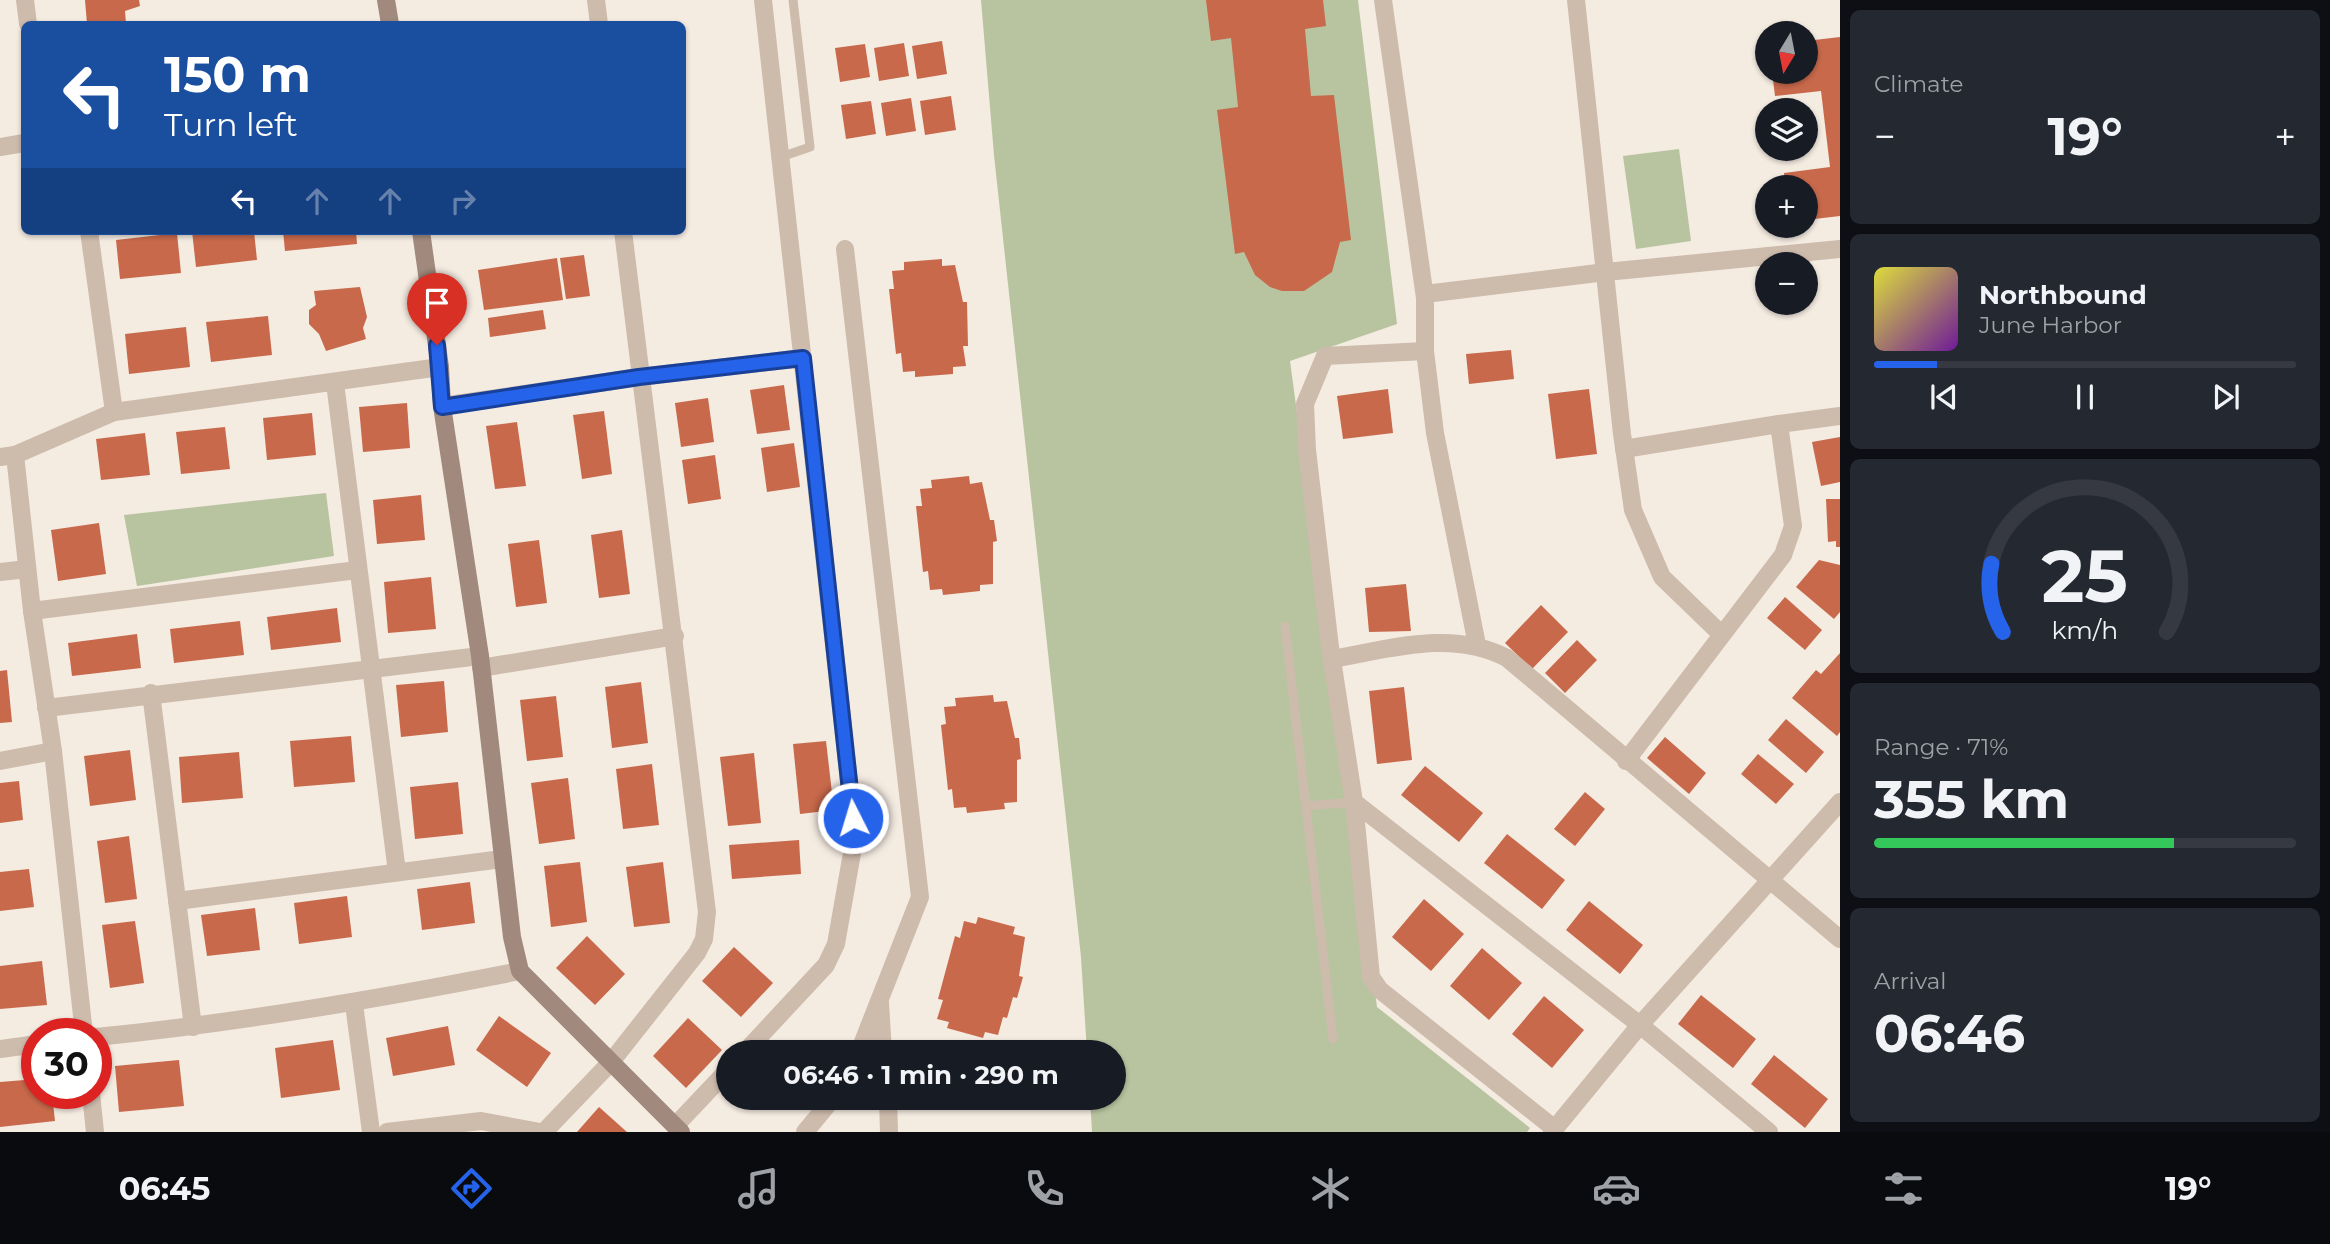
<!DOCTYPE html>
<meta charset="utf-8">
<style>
body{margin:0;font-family:Montserrat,sans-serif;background:#242831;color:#f1f3f6;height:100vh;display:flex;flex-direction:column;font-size:26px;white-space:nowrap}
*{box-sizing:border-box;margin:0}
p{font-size:23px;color:#9ea1a6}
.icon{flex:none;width:38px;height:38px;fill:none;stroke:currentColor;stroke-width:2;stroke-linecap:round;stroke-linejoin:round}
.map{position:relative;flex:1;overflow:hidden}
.sheet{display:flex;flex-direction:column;gap:10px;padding:10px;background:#0d0f14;width:490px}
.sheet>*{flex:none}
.hud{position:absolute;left:21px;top:21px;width:665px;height:214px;border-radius:10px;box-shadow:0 2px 5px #0004;background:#1a4fa0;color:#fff;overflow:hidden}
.needle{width:46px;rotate:190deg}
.controls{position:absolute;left:1755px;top:21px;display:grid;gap:14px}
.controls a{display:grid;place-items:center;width:63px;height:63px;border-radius:50%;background:#171b24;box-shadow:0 2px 5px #0004;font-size:35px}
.speed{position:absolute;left:21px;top:1018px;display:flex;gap:14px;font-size:35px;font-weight:700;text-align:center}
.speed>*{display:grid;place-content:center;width:91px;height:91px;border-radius:50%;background:#171b24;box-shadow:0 2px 5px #0004;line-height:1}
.speed .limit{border:10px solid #d22;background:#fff;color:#111}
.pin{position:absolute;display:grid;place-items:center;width:60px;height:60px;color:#fff;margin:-72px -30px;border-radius:50% 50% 50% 0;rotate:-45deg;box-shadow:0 0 7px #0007}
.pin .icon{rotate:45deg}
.me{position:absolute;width:77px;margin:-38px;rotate:355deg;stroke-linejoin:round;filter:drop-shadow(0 0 5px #0008)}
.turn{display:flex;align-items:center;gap:24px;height:147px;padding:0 28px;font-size:32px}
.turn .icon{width:91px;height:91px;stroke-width:2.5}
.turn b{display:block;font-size:49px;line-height:60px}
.lanes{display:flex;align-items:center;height:66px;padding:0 28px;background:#0003;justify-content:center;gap:35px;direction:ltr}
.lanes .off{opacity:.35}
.big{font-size:52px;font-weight:700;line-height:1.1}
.sheet .tile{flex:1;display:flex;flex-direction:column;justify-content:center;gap:10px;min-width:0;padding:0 24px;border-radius:10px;background:#242831}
.sheet .dial{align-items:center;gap:0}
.dial svg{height:182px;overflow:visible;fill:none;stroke:#363941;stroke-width:7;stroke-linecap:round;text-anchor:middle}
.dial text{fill:#f1f3f6;stroke:none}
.song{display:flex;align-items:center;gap:21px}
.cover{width:84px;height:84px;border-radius:10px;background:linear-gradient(135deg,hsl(60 70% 55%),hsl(280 70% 35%))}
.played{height:7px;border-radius:4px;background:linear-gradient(90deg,#2563eb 15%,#363941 15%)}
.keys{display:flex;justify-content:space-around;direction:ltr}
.heat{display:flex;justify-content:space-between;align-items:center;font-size:38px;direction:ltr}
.charge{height:10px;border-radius:5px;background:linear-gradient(90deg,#34c759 71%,#363941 0)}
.trip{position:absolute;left:716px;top:1040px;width:410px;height:70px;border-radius:35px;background:#171b24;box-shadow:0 2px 5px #0004;font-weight:700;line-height:70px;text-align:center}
.tabs{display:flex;height:112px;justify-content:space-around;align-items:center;background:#090b0e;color:#9ea1a6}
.tabs .icon{width:49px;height:49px}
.tabs .current{color:#2563eb}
.tabs b{font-size:32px;color:#f1f3f6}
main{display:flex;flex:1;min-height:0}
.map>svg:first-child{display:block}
.green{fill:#b8c4a0}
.building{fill:#c8694b}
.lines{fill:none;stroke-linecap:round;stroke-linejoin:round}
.lane{stroke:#cdbbac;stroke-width:9}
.street{stroke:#cdbbac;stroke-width:18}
.secondary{stroke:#a18a7d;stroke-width:18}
.route-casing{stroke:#184099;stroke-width:18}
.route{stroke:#2563eb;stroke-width:12}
</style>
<main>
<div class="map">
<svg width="1840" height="1132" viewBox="0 0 1840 1132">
<rect width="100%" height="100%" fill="#f4ebe1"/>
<!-- green -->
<g class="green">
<polygon points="981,0 1358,0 1397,324 1290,361 1377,1007 1530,1128 1527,1132 1092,1132 1090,1097 1113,1097 1113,1052 1087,1052 1081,957 994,155"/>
<polygon points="1679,149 1691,241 1636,249 1623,156"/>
<polygon points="326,493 334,556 137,586 124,515"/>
</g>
<!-- building -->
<g class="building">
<polygon points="85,0 139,0 140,6 125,11 126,24 87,24"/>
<polygon points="1206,0 1323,0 1326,26 1305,29 1311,96 1334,95 1351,240 1340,242 1332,272 1304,291 1282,291 1270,287 1255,275 1244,252 1235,254 1217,110 1238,107 1231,38 1211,41"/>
<polygon points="1840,37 1840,216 1806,220 1806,187 1785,187 1784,173 1830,167 1821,91 1775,96 1772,72 1806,72 1806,41"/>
<polygon points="942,41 947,74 917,79 912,46"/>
<polygon points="904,43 909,76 879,81 874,48"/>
<polygon points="865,44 870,77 840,82 835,48"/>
<polygon points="951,96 956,130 925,135 920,101"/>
<polygon points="911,98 916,131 886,136 881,103"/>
<polygon points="871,101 876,134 846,139 841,105"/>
<polygon points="192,231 254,231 257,260 196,267"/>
<polygon points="283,231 356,231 357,244 285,251"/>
<polygon points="177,233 181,273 120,279 116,240"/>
<polygon points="584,255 590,296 566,299 560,258"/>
<polygon points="557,258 563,300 484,310 478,270"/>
<polygon points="942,259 942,266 955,265 963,302 967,302 968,346 963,346 966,366 953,367 953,374 915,377 915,371 903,372 901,353 896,354 889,289 894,289 892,271 904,270 904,262"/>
<polygon points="360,287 367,317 363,328 366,339 326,351 319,334 309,324 309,310 316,305 314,291"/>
<polygon points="543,310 546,329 490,337 488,318"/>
<polygon points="268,316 272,355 211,362 206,322"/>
<polygon points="186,327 190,367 129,374 125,334"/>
<polygon points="1511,350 1514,379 1469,384 1466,354"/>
<polygon points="784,385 790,430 757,434 750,390"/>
<polygon points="1388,389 1393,433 1343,439 1337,396"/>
<polygon points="1589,389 1597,454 1556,459 1548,394"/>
<polygon points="708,398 714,442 681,447 675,403"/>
<polygon points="407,403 410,448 363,452 359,407"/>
<polygon points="604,411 612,474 582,479 573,415"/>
<polygon points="312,413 316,455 267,460 263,418"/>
<polygon points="517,422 526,486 495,489 486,426"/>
<polygon points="225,427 230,469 181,474 176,432"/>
<polygon points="145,433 150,475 101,480 96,439"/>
<polygon points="1840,437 1840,482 1821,486 1812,442"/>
<polygon points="794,443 800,487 767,492 761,448"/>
<polygon points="715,455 721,499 688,504 682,460"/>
<polygon points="969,476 970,484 982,482 990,520 994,520 997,541 993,542 993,584 980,585 980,591 943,595 942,589 930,590 928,571 923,572 916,506 922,506 920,489 932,488 931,480"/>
<polygon points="421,495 425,540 377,544 373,500"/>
<polygon points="1826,499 1840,499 1840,547 1836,547 1836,541 1828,542"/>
<polygon points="99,523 106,574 58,581 51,530"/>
<polygon points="622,530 630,594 599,598 591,535"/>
<polygon points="539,540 547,603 516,607 508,544"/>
<polygon points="1819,560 1840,565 1840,612 1834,619 1796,587"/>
<polygon points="431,577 436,629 388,633 384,582"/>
<polygon points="1406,584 1411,631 1369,632 1365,588"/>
<polygon points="1785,597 1822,630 1805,650 1767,618"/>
<polygon points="1541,605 1568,632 1532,669 1505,643"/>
<polygon points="337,608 341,642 271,650 267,617"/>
<polygon points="240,621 244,655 174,663 170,629"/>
<polygon points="137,634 141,668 72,676 68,643"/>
<polygon points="1577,640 1597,660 1565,693 1545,673"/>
<polygon points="1840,653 1840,732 1837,736 1792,698 1816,670 1821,674"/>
<polygon points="7,670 12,722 0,723 0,671"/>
<polygon points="444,681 448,732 401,737 396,685"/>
<polygon points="641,682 648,743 612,748 605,687"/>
<polygon points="1404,687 1412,760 1377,764 1369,691"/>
<polygon points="993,695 994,702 1007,701 1015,738 1019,738 1021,759 1017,760 1017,802 1004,803 1005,809 967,813 966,807 954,808 952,789 948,790 941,725 946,724 944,707 956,706 955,698"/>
<polygon points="556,696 563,757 527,761 520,700"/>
<polygon points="1786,719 1824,752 1806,773 1768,740"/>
<polygon points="351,736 355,782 294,787 290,741"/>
<polygon points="1665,737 1706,773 1689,794 1647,758"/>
<polygon points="826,741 834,810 800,814 793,744"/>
<polygon points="130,750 136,800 90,806 84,756"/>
<polygon points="239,752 243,798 182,803 179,757"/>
<polygon points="754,753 761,823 728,826 720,757"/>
<polygon points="1758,754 1794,784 1776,804 1741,774"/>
<polygon points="652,764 659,825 623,829 616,769"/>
<polygon points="1425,766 1483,813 1459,842 1401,795"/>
<polygon points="568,778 575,839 539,844 531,783"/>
<polygon points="19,781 23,820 0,823 0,783"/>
<polygon points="458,782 463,834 415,839 410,787"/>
<polygon points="1585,792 1605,809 1575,846 1554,829"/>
<polygon points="1507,834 1565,880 1542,909 1484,863"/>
<polygon points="129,836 137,899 105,903 97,841"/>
<polygon points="799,840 801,874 732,879 729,845"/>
<polygon points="580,862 587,922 551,927 544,866"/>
<polygon points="663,862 670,923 634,927 626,867"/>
<polygon points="29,869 34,907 0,911 0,872"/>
<polygon points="470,882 475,923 422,930 417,889"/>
<polygon points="347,896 352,937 299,944 294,903"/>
<polygon points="1424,899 1464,934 1431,971 1392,937"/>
<polygon points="1589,901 1643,945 1620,974 1566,930"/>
<polygon points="255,908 260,950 207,956 201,915"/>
<polygon points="978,917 1015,927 1013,934 1025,937 1019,976 1023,977 1017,998 1013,997 1007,1018 1003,1017 998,1035 985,1032 983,1038 947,1028 949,1022 937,1019 943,1000 938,999 955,936 960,938 964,921 976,924"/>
<polygon points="135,921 144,983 110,988 102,925"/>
<polygon points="587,936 625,974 595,1005 556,968"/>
<polygon points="734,947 773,983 741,1017 702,981"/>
<polygon points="1482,948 1522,983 1489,1020 1450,986"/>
<polygon points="42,961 47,1005 0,1009 0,966"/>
<polygon points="1701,995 1756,1039 1733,1068 1678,1024"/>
<polygon points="1544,996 1584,1030 1552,1068 1512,1034"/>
<polygon points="499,1016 551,1053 527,1087 476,1050"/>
<polygon points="688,1018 722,1050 686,1088 653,1056"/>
<polygon points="448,1026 455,1065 393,1076 386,1038"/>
<polygon points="333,1040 340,1090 281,1098 275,1048"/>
<polygon points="1774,1055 1828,1099 1805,1128 1751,1084"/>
<polygon points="179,1060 184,1106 119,1112 115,1066"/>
<polygon points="37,1079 37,1094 52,1094 55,1121 0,1127 0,1082"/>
<polygon points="599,1107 627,1132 577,1132"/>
</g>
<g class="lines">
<!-- lane -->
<g class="lane">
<polyline points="781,157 810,147 793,0"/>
<polyline points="1285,626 1333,1039"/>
<polyline points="1306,806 1354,802"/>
</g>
<!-- street -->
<g class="street">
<polyline points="25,0 28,24"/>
<polyline points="596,0 599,24"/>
<polyline points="1383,0 1425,298"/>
<polyline points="1576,0 1622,434 1633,510 1662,577 1721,634"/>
<polyline points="0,147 24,143"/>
<polyline points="89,231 114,412"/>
<polyline points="845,249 920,897 859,1052"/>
<polyline points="1425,351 1425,294 1606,272 1840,249"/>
<polyline points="335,383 397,872"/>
<polyline points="442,406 639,377 803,358"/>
<polyline points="1624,449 1779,424"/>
<polyline points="15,455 32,611 53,751 84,1034"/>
<polyline points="0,457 15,455 114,412 440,367"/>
<polyline points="0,572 27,569"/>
<polyline points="32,611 357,570"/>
<polyline points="1477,645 1435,433 1425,351 1325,356 1305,404 1307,450 1330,647 1354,802 1640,1025 1769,1132"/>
<path d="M1332,659c58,-10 120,-30 175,-1l333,281"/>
<polyline points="481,668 675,636"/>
<polyline points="151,693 193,1027"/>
<polyline points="46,708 480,656"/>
<polyline points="0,761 53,751"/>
<polyline points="1626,761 1783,555 1793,526 1779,424 1840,416"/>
<polyline points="1354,802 1371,977 1380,990 1555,1129"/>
<polyline points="177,901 502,859"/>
<polyline points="880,1003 883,1052"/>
<polyline points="354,1004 371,1132"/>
<path d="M96,1037c143,-14 283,-38 424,-66"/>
<polyline points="0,1049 37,1044"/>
<polyline points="745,1052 826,965 836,944 855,836 763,0"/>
<polyline points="91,1094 95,1132"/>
<polyline points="888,1097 889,1132"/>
<polyline points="675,1126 728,1070"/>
<polyline points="387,1132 481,1121 540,1132"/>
<polyline points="544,1132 611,1062 697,953 704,939 707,912 623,231"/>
<polyline points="805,1132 834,1097"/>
<polyline points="1552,1132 1640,1025 1840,802"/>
</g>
<!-- secondary -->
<g class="secondary">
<polyline points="386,0 390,24"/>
<polyline points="421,231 440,367 442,406 480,656 512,937 520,971 681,1132"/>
</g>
</g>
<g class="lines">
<!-- route casing -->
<g class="route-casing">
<polyline id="route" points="437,345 442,407 639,377 803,358 853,818"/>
</g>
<!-- route -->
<use href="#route" class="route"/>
</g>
</svg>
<div class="controls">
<a><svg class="needle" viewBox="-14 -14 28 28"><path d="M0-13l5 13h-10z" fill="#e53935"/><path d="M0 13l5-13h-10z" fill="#9ea1a6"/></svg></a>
<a><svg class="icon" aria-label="layers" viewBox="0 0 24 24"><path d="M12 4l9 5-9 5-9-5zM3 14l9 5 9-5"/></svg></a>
<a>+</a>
<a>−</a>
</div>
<div class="speed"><div class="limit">30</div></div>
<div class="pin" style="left:437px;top:345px;background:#d93025"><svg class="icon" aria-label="arrive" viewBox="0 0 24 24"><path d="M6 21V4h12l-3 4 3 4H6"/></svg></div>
<svg class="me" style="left:853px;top:818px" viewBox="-20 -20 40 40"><circle r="17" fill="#2563eb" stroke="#fff" stroke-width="3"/><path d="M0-11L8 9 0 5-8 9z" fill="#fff"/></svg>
<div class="trip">06:46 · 1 min · 290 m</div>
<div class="hud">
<div class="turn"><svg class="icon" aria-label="left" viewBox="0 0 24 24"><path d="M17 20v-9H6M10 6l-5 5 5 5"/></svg><div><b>150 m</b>Turn left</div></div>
<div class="lanes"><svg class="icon" aria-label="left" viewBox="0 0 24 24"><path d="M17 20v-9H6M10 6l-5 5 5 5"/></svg><svg class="icon off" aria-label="ahead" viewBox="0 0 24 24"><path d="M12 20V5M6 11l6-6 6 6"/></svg><svg class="icon off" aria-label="ahead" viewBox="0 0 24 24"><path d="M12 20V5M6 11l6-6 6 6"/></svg><svg class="icon off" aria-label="right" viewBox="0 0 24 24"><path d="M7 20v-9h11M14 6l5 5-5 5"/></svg></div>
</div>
</div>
<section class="sheet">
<div class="tile"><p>Climate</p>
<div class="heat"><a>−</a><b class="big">19°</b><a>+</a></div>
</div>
<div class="tile">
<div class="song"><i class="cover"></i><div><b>Northbound</b><p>June Harbor</p></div></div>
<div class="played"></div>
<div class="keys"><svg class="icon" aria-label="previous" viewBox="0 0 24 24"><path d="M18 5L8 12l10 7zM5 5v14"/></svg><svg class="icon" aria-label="pause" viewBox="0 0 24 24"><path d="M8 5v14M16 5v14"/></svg><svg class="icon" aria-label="next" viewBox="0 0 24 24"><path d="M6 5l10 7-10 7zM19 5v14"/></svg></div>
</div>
<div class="tile dial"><svg viewBox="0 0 100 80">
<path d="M14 69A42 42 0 1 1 86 69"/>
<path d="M14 69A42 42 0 0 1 9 39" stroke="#2563eb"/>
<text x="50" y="56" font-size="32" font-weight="700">25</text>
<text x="50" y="72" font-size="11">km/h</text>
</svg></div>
<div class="tile"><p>Range · 71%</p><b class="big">355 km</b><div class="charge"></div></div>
<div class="tile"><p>Arrival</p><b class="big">06:46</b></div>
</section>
</main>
<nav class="tabs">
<b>06:45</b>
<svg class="icon current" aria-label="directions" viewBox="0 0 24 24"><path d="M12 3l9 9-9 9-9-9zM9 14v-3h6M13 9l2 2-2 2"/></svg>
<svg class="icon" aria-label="music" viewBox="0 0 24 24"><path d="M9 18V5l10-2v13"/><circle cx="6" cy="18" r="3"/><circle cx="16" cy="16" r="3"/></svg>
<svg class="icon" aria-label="phone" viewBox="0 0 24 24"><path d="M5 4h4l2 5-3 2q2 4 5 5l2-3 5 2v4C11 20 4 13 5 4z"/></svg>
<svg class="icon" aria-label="climate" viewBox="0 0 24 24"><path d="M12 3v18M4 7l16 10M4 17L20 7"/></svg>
<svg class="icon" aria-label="car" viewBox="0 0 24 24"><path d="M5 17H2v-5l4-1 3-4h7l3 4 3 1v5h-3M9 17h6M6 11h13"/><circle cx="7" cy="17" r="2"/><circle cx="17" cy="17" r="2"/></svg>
<svg class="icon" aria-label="filters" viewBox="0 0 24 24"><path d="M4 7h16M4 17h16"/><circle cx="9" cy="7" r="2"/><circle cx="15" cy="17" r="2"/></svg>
<b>19°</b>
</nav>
